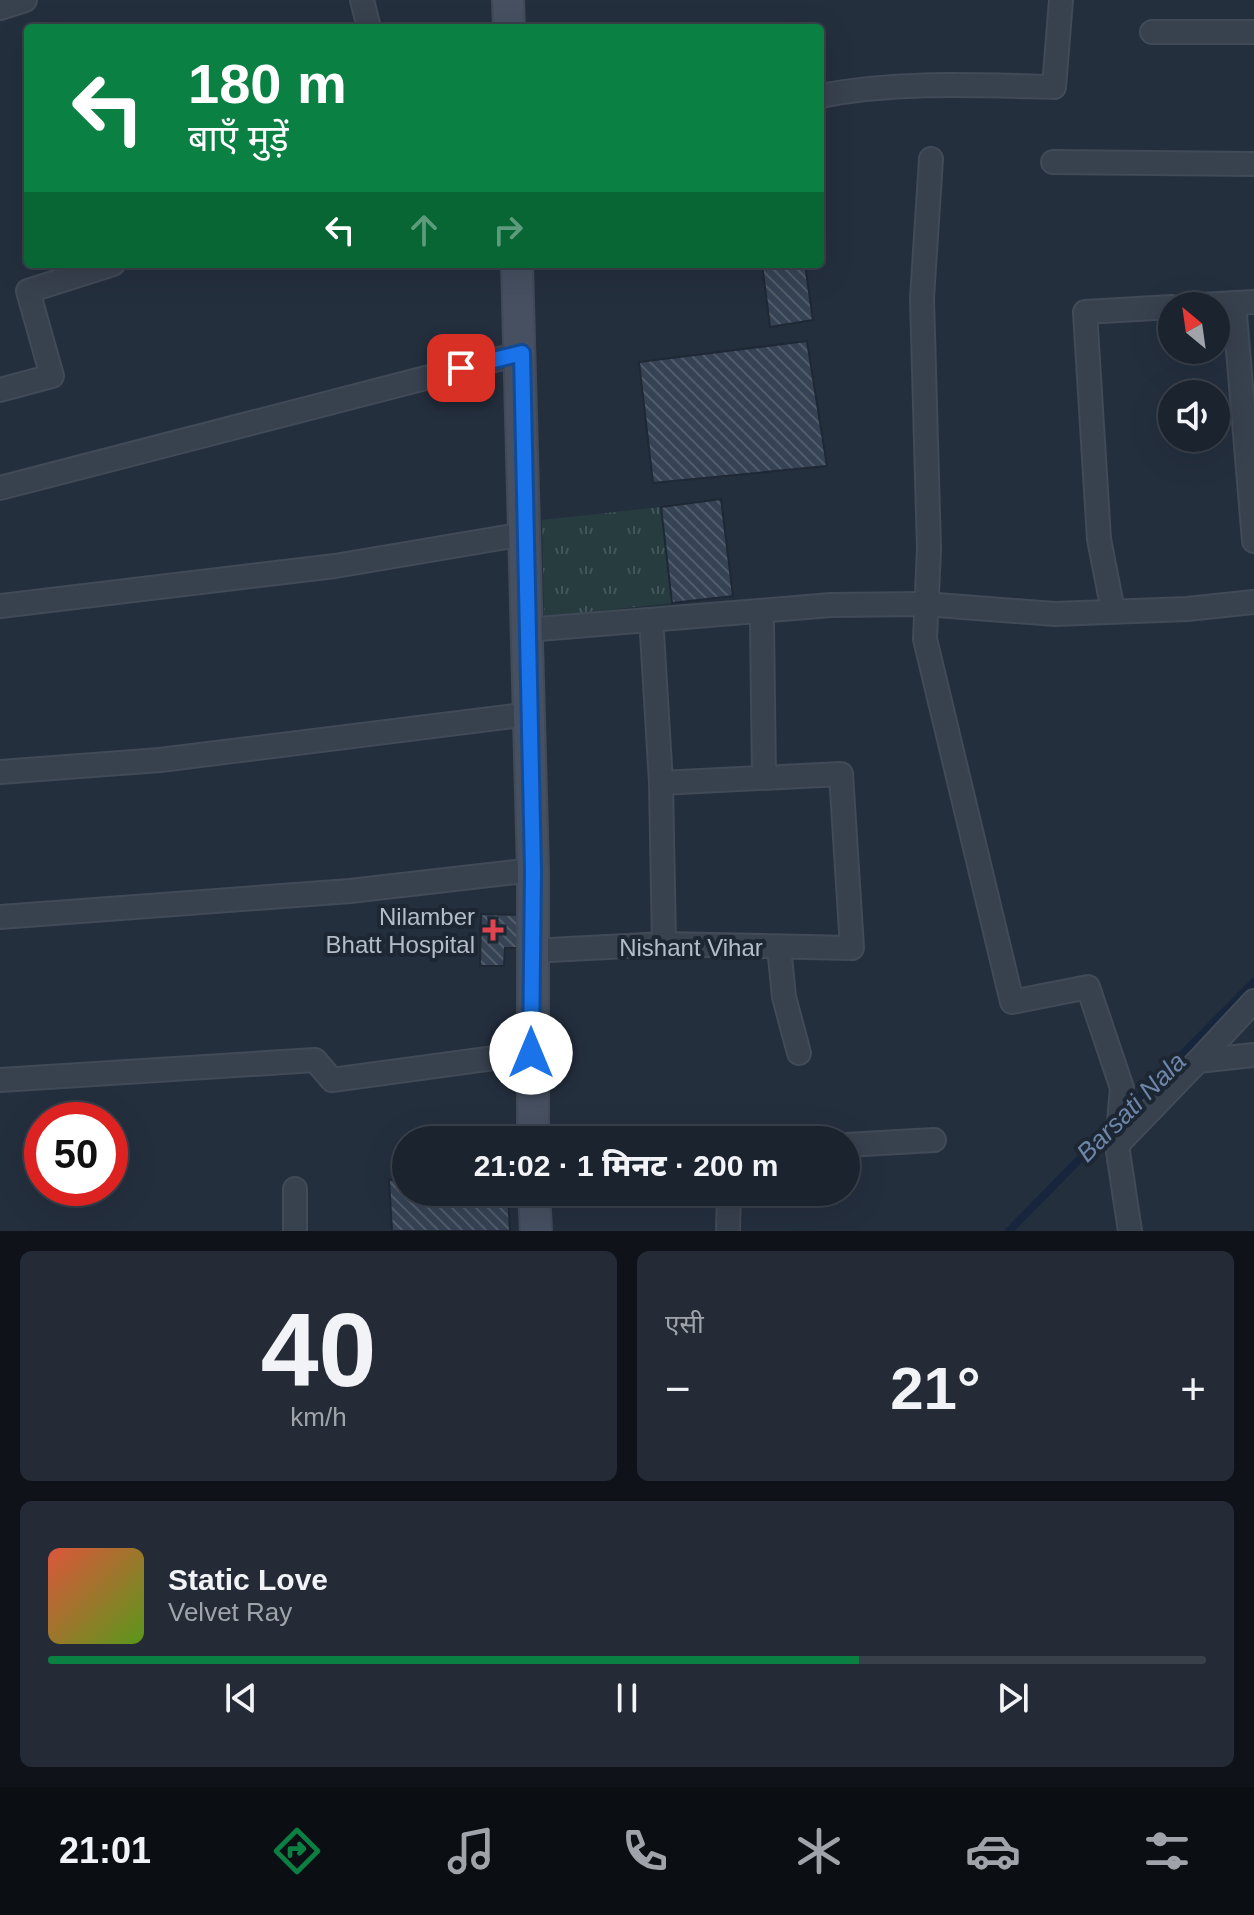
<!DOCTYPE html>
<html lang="hi">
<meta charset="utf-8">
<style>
body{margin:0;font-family:Helvetica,"Noto Sans Devanagari",sans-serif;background:#242b36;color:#f1f3f6;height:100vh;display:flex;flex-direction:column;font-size:30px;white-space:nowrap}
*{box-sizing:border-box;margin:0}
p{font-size:26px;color:#a0a4aa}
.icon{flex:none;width:44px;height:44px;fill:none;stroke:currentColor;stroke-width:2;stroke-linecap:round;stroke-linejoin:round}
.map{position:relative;height:1231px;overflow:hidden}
.details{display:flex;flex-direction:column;gap:20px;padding:20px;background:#0f1319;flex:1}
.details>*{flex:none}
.top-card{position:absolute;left:24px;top:24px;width:800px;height:244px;border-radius:8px;box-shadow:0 8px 32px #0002,0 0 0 2px #39404a;background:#0b8043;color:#fff;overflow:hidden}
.needle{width:52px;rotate:331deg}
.buttons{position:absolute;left:1158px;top:292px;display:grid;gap:16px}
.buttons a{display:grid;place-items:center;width:72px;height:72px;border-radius:50%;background:#1b232e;box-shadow:0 8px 32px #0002,0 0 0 2px #39404a;font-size:40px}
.speed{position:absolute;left:24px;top:1102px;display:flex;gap:16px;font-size:40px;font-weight:700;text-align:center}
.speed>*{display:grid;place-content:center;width:104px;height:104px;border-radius:50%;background:#1b232e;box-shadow:0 8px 32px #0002,0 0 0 2px #39404a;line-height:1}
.speed .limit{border:12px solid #d22;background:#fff;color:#111}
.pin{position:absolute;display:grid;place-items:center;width:68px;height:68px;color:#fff;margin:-34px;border-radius:16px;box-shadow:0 4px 12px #0006}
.me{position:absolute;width:88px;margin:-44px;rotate:0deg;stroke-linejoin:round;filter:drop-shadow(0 0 6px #0008)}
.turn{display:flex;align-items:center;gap:28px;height:168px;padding:0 32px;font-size:36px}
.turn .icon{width:104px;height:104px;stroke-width:2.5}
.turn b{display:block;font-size:56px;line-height:68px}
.lanes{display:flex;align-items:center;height:76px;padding:0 32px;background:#0003;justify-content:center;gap:40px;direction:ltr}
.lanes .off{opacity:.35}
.big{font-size:60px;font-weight:800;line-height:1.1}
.details .widget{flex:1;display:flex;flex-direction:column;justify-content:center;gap:12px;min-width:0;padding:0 28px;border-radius:12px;background:#242b36}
.details .dial{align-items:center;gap:0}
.dial b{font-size:104px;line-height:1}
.song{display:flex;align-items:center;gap:24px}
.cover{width:96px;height:96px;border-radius:12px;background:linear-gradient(135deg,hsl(10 70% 55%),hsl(90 70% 35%))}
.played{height:8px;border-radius:4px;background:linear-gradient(90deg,#0b8043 70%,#39404a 70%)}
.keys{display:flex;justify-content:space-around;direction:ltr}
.heat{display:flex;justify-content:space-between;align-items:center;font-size:44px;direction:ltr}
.details .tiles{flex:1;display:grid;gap:20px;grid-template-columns:1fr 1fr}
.widget:last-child{grid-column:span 2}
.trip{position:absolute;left:392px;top:1126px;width:468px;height:80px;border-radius:40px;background:#1b232e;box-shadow:0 8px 32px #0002,0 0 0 2px #39404a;font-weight:800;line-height:80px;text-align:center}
.tab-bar{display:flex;height:128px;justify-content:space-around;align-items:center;background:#0b0e12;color:#a0a4aa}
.tab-bar .icon{width:56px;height:56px}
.tab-bar .active{color:#0b8043}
.tab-bar b{font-size:36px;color:#f1f3f6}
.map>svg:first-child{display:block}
.grass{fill:url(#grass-tufts)}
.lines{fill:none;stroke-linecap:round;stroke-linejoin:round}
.stream{stroke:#17263c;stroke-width:8}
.building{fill:url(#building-back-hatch);stroke:#1f2835;stroke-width:2}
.street-casing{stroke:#414a57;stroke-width:26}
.secondary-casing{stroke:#414a57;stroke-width:34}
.street{stroke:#38414e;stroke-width:22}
.secondary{stroke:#465061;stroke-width:30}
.route-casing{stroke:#114b97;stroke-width:20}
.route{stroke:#1a73e8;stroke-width:14}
.health-dot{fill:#e0444e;stroke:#1d2633;stroke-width:3}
.labels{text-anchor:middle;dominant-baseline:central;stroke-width:8;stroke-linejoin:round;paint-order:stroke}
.poi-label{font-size:24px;fill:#b4bcc9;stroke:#1d2633;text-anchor:end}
.street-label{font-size:24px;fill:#b4bcc9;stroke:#1d2633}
.water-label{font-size:26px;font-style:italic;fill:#6d86a8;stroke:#1d2633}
</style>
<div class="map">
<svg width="1254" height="1231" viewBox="0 0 1254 1231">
<defs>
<pattern id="grass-tufts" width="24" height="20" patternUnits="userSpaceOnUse" patternTransform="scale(2)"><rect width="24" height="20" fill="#263c3f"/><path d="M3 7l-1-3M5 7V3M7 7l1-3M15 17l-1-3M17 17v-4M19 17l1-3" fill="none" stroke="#435659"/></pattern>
<pattern id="building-back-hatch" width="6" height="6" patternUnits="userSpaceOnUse" patternTransform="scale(2)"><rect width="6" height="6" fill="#364354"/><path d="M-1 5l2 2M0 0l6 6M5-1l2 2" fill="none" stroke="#515c6b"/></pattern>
</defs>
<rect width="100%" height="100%" fill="#242f3e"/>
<!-- grass -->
<polygon class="grass" points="661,507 672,603 544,617 542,520"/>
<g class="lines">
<!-- stream -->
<g class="stream">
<polyline points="1125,1112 1254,982"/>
<polyline points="1009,1231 1113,1125"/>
</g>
</g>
<!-- building -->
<g class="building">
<polygon points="762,264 805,264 813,320 770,327"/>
<polygon points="807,341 827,466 653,483 639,362"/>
<polygon points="721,499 733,596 672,603 661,507"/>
<polygon points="481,914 525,915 524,948 505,948 504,966 480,966"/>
<polygon points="406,1179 406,1192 508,1192 510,1231 392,1231 389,1180"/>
</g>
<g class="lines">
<!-- street casing -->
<g class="street-casing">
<g id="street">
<polyline points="362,0 369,28"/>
<polyline points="0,8 25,0"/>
<polyline points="1152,32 1254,32"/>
<path d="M820,96c78,-15 155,-11 234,-9l7,-87"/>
<polyline points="931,159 922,298 929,549 925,639 1012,1002 1088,987 1122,1088 1117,1145 1198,1061 1254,1055"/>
<polyline points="1053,162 1254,164"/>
<polyline points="1234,303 1254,541"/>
<polyline points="1183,306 1254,302"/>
<polyline points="0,390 52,376 28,291 113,264"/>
<polyline points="0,488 522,353"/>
<polyline points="0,606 335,566 524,534"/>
<polyline points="1113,611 1099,539 1085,312 1172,307"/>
<polyline points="762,624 764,777"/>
<polyline points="527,630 831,605 924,604 1055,614 1187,609 1254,602"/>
<polyline points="652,633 661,783 664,944"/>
<polyline points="0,772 160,760 530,714"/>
<polyline points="0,917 350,891 533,870"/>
<polyline points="779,947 784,997 799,1053"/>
<polyline points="531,951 664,944 852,948 841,774 661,783"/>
<polyline points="1198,1061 1254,1001"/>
<polyline points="0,1080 315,1060 332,1080 531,1053"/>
<polyline points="846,1145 934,1140"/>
<polyline points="1117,1145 1130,1231"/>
<polyline points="295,1189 295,1231"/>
<polyline points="728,1231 729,1192"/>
</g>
</g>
<!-- secondary casing -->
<g class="secondary-casing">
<g id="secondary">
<polyline points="508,0 509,28"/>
<polyline points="517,264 533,870 533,1140"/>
<polyline points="534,1192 536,1231"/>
</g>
</g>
<!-- street -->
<use href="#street" class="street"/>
<!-- secondary -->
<use href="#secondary" class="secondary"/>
</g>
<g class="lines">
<!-- route casing -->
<g class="route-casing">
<polyline id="route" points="461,368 522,353 533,870 531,1053"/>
</g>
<!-- route -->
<use href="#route" class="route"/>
</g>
<!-- markers -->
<path class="health-dot" d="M489 918h8v8h8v8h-8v8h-8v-8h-8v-8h8z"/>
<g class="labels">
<!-- poi labels -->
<g class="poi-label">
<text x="475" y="916">Nilamber<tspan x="475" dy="28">Bhatt Hospital</tspan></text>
</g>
<!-- street labels -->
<g class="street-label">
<text x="691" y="947">Nishant Vihar</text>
</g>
<!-- water labels -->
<g class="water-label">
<text transform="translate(1131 1107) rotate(-45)">Barsati Nala</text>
</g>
</g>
</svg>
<div class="buttons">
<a><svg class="needle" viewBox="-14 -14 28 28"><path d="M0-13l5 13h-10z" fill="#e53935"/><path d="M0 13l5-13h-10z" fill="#a0a4aa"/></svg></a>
<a><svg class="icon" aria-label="sound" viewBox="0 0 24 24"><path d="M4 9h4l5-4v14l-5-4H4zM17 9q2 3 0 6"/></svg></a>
</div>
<div class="speed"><div class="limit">50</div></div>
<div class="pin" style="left:461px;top:368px;background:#d93025"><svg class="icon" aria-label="arrive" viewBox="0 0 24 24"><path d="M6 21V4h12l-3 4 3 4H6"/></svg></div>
<svg class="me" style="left:531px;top:1053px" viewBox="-20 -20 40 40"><circle r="19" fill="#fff"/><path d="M0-13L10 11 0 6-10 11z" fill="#1a73e8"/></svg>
<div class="trip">21:02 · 1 मिनट · 200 m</div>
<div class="top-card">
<div class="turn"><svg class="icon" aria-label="left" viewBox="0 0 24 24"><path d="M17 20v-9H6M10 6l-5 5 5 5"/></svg><div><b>180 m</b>बाएँ मुड़ें</div></div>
<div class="lanes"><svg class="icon" aria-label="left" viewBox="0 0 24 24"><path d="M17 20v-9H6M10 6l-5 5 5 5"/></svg><svg class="icon off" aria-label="ahead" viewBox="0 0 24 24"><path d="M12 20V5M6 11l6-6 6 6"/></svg><svg class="icon off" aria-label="right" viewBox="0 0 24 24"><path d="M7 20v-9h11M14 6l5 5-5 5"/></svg></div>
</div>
</div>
<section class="details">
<div class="tiles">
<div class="widget dial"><b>40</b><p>km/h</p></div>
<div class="widget"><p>एसी</p>
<div class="heat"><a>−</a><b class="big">21°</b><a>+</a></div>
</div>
<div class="widget">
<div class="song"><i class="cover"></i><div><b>Static Love</b><p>Velvet Ray</p></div></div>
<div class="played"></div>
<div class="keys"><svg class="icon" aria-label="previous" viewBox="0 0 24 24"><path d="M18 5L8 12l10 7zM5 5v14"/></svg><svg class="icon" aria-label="pause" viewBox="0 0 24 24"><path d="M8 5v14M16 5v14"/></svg><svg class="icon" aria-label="next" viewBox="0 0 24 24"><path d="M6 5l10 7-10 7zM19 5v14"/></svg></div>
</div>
</div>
</section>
<nav class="tab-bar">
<b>21:01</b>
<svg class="icon active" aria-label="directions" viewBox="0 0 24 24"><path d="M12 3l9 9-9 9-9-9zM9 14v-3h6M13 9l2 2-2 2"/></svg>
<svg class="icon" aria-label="music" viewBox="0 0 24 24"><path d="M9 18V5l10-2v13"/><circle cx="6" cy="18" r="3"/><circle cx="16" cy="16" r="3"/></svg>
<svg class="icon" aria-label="phone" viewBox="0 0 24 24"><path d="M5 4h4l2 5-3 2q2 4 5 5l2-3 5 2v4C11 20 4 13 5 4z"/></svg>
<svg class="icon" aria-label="climate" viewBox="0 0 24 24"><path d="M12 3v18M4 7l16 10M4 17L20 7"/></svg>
<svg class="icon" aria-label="car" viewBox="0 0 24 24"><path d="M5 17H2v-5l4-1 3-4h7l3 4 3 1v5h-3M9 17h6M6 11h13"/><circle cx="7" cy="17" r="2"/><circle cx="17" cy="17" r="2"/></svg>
<svg class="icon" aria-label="filters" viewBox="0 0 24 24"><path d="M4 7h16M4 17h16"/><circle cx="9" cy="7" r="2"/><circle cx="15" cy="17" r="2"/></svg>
</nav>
